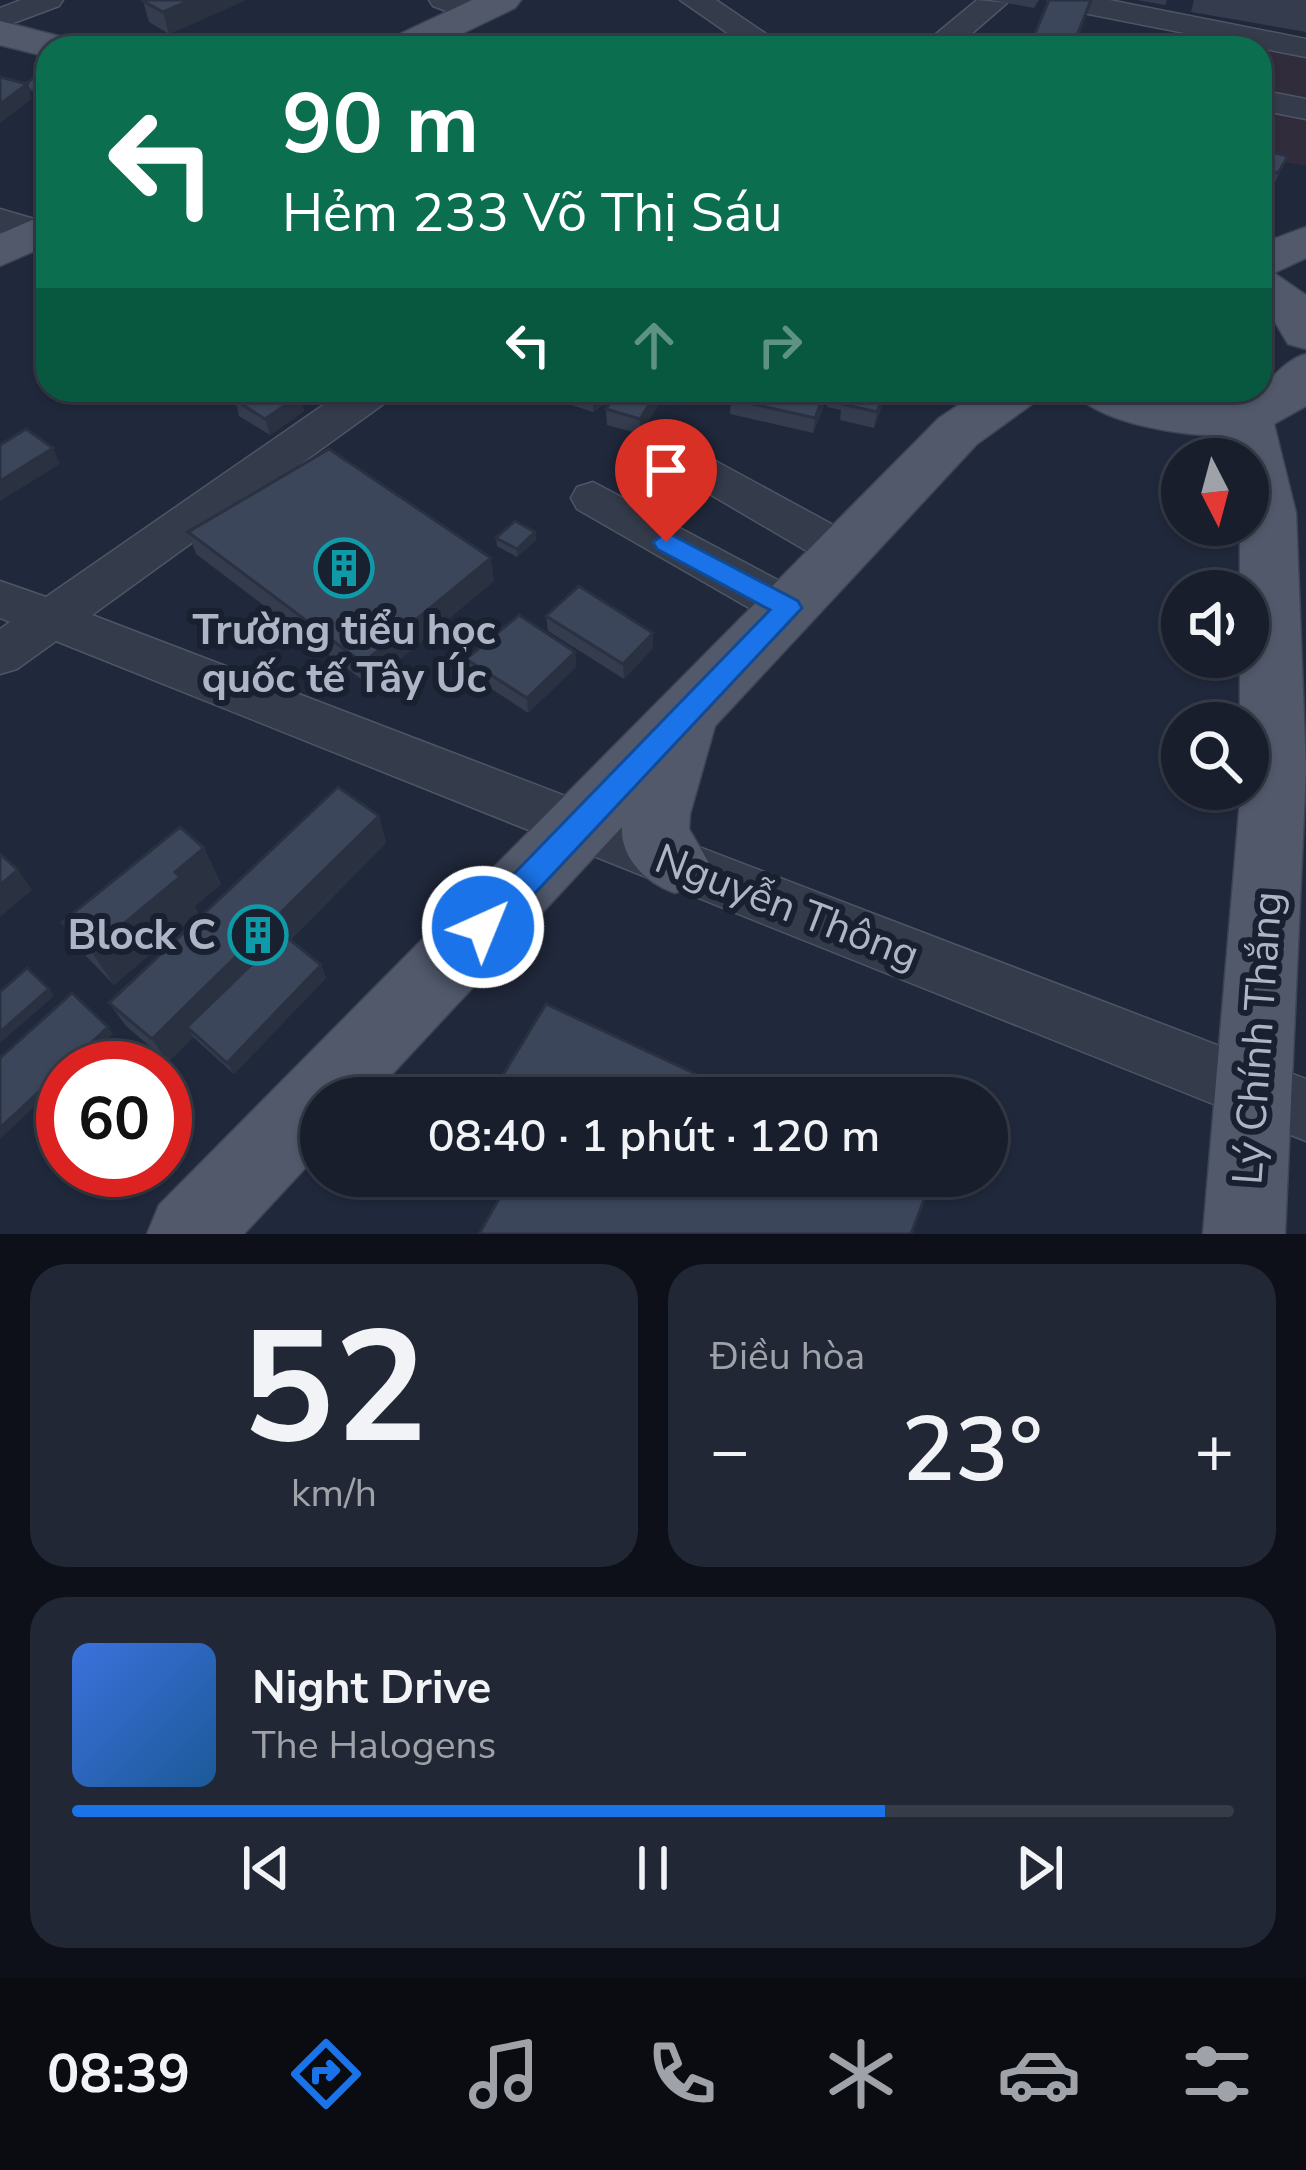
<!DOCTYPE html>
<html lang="vi">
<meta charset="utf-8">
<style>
body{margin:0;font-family:"Nunito Sans",sans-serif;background:#212734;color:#f1f3f6;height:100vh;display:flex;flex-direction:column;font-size:45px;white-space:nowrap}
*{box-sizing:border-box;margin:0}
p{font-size:39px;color:#9fa2a9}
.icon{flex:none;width:66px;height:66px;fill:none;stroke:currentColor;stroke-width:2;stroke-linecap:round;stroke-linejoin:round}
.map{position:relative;height:1234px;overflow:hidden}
.panel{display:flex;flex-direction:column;gap:30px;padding:30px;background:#0d1018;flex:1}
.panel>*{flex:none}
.top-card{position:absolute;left:36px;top:36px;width:1236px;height:366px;border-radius:36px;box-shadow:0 3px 9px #0004,0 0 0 3px #363c48;background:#0b6e4f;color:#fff;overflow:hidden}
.needle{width:78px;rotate:174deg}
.tools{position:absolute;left:1161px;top:438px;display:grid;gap:24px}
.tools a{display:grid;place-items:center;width:108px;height:108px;border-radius:50%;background:#181e2c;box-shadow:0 3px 9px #0004,0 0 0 3px #363c48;font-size:60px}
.speed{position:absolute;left:36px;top:1041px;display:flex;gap:24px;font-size:60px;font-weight:700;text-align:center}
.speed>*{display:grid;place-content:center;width:156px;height:156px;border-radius:50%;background:#181e2c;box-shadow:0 3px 9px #0004,0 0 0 3px #363c48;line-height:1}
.speed .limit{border:18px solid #d22;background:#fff;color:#111}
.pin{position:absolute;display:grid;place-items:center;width:102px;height:102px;color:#fff;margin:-123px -51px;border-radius:50% 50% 50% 0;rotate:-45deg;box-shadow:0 0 12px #0007}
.pin .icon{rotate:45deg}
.me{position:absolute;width:132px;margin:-66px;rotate:44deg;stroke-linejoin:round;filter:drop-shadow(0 0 9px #0008)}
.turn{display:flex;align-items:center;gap:42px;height:252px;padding:0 48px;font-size:54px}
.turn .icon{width:156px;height:156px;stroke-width:2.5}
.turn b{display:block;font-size:84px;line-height:102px}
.lanes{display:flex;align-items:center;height:114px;padding:0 48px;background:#0003;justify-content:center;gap:60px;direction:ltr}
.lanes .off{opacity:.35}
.big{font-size:90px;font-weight:600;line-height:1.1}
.panel .widget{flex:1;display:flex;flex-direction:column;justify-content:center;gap:18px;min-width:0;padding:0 42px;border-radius:36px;background:#212734}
.panel .dial{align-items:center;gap:0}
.dial b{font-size:156px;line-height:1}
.song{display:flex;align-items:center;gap:36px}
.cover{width:144px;height:144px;border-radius:18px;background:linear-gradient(135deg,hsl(220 70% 55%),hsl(210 70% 35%))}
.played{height:12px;border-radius:6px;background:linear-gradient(90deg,#1a73e8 70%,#363c48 70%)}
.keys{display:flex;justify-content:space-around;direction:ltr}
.heat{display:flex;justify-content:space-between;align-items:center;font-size:66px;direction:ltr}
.panel .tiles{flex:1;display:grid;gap:30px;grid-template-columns:1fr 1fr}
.widget:last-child{grid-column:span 2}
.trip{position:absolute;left:300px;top:1077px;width:708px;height:120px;border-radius:60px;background:#181e2c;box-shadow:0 3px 9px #0004,0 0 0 3px #363c48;font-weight:600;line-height:120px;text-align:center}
.tab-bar{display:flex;height:192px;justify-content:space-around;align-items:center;background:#0a0c12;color:#9fa2a9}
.tab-bar .icon{width:84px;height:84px}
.tab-bar .current{color:#1a73e8}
.tab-bar b{font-size:54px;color:#f1f3f6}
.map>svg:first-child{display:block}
.medical{fill:#302c3b}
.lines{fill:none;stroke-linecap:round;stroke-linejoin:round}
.minor-casing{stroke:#4e5565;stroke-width:3}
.major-casing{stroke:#3d4454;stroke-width:3}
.minor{fill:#343b4b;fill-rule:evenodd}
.major{fill:#51596b;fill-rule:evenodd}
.wall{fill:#343c4e}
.shaded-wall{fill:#2a3140}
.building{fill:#3c465b;stroke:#2a3140;stroke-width:3}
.route{fill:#1a73e8;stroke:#114b97;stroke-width:3}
.labels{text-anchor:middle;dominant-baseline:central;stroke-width:12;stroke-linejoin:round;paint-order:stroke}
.poi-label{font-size:42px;font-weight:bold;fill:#aeb5c7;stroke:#19202f}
.street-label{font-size:42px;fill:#aeb5c7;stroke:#19202f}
</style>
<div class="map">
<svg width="1306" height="1234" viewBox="0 0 1306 1234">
<rect width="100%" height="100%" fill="#20283b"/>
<!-- medical -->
<polygon class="medical" points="1188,33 1306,52 1306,166 1260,157 1260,48 1184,48"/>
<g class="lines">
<!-- minor casing -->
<g class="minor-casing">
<g id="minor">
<polygon points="21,0 63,0 59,6 0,28 0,8"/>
<polygon points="429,0 470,0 490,13 475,22 433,6"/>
<polygon points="680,0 716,0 787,48 749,48"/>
<polygon points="977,0 1007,3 955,48 919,48"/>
<polygon points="1048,0 1109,0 1306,39 1306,57 1063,9"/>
<polygon points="1260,90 1306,99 1306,119 1260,110"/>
<polygon points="0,209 48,223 48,241 39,243 0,232"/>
<polygon points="345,390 395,390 389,400 92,615 1306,1079 1306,1141 56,641 17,669 0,674 0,629 10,622 0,618 0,581 46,597"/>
<polygon points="653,427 859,539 866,551 859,563 843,568 827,563 638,452 632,442 638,432"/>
<polygon points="593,482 806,595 813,608 806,621 789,626 772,621 577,509 571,498 577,487"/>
</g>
</g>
<!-- major casing -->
<g class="major-casing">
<g id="major">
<polygon points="472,0 521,0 515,8 432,48 381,48 387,40"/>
<polygon points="0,21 74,40 80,48 48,48 48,57 0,45"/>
<polygon points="48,213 48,245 0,266 0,234"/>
<polygon points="1306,227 1306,258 1274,273 1306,295 1306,349 1288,344 1272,317 1260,308 1260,244"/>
<path d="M1306,354v52l-32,18 22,89 10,256 -21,465h-82l38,-445h7v-66h-8v-66h8v-66h-8v-66h8v-66h-20l-5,-24c-37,2 -129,-12 -150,-45 25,0 53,-3 77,1 31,5 65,15 96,4 24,-8 34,-34 60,-41z"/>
<path d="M981,390h62l-8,12 -58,42 -262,282 -25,88 -1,15 20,34 -10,21 -24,9c-27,-9 -55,-34 -53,-66l-252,271h-49v53l-77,83h-97l12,-29 780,-787z"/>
</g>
</g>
<!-- minor -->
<use href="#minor" class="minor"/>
<!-- major -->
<use href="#major" class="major"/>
</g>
<!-- wall -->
<g class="wall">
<polygon points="246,0 169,34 149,22 143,1"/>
<polygon points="991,0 1039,0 1034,8"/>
<polygon points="1137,0 1167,0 1165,5"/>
<polygon points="1194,0 1306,0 1306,32 1191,12"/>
<polygon points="1260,149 1288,156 1272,188 1260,184"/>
<polygon points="222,390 292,390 300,395 304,411 270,435 239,416 237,406 225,399"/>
<polygon points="524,390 607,390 607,394 605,404 593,412"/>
<polygon points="619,390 668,390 640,434 607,425 606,409"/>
<polygon points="735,390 828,390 827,398 813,433 730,414 731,399"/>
<polygon points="830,390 885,390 883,404 874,428 840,420 841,410 827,407"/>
<polygon points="188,532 494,581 369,685 196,554"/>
<polygon points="535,532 536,540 517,557 497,546 496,538"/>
<polygon points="546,616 653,648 624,679 548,631"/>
<polygon points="575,652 576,667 528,713 469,674 466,659"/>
<polygon points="379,816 386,843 290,940 321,965 326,978 234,1074 193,1037 168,1062 126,1026 109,1003"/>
<polygon points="204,848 221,884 195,906 198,913 114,985 86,956 62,922"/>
<polygon points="496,1176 912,1176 509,1182"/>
</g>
<!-- shaded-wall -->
<g class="shaded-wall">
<polygon points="191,0 246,0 169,34 163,12"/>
<polygon points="1091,0 1075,48 1072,48"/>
<polygon points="48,83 48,93 39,100 36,92"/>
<polygon points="27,84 32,99 0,123 0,104"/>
<polygon points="602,390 607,390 605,404 593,412 593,396"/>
<polygon points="658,390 668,390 640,434 640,419"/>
<polygon points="826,390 828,390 827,398 813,433 815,418"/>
<polygon points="885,390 883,404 874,428 877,412"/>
<polygon points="300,395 304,411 270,435 265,419"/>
<polygon points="53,448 60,464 0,501 0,481"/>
<polygon points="535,532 536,540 517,557 517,549"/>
<polygon points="491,558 494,581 369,685 363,663"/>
<polygon points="653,633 653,648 624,679 623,664"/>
<polygon points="575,652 576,667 528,713 527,698"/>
<polygon points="379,816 386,843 195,1034 187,1027 193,1037 168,1062 152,1039"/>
<polygon points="204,848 221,884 195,906 198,913 114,985 91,951 175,872"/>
<polygon points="18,870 32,890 0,917 0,885"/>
<polygon points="321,965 326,978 234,1074 227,1063"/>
<polygon points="49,989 54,996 0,1043 0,1032"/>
<polygon points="108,1027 113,1034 76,1068 65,1068"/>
<polygon points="63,1070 63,1080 0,1139 0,1128"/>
</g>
<!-- building -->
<g class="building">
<polygon points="145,0 191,0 163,12 143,1"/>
<polygon points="1049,0 1091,0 1072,48 1029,48"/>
<polygon points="37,76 48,77 48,83 36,92 29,90 26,83"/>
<polygon points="0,77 27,84 0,104"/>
<polygon points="1260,149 1288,156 1278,173 1260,167"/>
<polygon points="231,390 292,390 300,395 265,419 235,400 241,396"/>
<polygon points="571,390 602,390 593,396"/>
<polygon points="619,390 658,390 640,419 606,409"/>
<polygon points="735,390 826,390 815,418 731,399"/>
<polygon points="830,390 885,390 877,412 842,404 846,395 829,392"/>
<polygon points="26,429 53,448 0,481 0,445"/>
<polygon points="329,449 491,558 363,663 188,532"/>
<polygon points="515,521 535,532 517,549 496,538"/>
<polygon points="579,586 653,633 623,664 546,616"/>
<polygon points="519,615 575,652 527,698 466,659"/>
<polygon points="338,787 379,816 152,1039 109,1003"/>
<polygon points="180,827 204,848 175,872 180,877 91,951 62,922"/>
<polygon points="0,854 18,870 0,885"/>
<polygon points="283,934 321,965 227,1063 187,1027"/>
<polygon points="27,968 49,989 0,1032 0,992"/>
<polygon points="72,993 108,1027 0,1128 0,1058"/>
<polygon points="546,1004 747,1098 489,1098"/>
<polygon points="512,1176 912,1176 930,1184 911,1234 479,1234"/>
</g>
<!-- route -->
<polygon class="route" points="666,532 798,601 802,608 494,937 483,942 472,937 467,927 472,917 770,610 657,549 653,542"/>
<!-- icons -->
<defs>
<g id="building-ring" transform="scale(3)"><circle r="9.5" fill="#19202f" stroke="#0f9aa8" stroke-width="1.5"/><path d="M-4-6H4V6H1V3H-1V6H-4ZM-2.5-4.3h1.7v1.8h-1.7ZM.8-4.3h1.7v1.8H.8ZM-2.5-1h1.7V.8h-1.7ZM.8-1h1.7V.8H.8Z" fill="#0f9aa8"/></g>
</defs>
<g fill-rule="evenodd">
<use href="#building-ring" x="344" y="568"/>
<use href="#building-ring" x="258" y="935"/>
</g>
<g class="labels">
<!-- poi labels -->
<g class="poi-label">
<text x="344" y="630">Trường tiểu học<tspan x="344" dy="48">quốc tế Tây Úc</tspan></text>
<text x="216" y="935" text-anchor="end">Block C</text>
</g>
<!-- street labels -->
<g class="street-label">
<text transform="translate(787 907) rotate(21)">Nguyễn Thông</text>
<text transform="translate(1258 1038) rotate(-86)">Lý Chính Thắng</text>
</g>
</g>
</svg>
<div class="tools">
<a><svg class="needle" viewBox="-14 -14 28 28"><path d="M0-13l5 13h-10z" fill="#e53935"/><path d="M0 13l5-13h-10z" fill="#9fa2a9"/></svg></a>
<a><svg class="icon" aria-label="sound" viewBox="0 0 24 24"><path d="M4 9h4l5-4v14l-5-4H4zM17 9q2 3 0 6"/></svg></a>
<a><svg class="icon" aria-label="search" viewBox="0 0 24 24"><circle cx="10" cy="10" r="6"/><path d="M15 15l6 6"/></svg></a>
</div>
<div class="speed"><div class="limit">60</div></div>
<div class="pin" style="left:666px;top:542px;background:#d93025"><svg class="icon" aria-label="arrive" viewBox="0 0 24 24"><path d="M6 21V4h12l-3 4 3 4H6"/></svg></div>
<svg class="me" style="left:483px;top:927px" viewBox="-20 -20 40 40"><circle r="17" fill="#1a73e8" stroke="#fff" stroke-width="3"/><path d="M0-11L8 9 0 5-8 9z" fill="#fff"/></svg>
<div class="trip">08:40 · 1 phút · 120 m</div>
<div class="top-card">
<div class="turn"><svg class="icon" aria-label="left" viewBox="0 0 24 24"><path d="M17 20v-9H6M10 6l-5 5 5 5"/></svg><div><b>90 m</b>Hẻm 233 Võ Thị Sáu</div></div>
<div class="lanes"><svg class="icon" aria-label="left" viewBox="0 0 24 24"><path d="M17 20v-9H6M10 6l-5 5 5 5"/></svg><svg class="icon off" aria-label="ahead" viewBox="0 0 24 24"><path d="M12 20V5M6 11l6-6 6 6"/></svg><svg class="icon off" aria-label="right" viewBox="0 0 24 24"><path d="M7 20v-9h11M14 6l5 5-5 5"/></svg></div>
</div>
</div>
<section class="panel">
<div class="tiles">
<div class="widget dial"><b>52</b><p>km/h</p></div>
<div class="widget"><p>Điều hòa</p>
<div class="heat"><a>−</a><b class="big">23°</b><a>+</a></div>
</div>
<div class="widget">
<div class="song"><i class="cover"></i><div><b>Night Drive</b><p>The Halogens</p></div></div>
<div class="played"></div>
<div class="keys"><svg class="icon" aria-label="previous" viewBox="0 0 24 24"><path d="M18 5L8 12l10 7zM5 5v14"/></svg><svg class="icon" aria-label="pause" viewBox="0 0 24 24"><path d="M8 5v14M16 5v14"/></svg><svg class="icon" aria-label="next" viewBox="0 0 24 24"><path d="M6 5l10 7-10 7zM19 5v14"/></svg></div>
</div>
</div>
</section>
<nav class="tab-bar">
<b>08:39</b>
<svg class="icon current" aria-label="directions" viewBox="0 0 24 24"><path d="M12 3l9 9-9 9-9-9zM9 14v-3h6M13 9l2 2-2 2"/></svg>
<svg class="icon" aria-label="music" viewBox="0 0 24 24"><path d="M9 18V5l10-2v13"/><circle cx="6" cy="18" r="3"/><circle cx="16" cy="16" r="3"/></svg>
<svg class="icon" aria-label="phone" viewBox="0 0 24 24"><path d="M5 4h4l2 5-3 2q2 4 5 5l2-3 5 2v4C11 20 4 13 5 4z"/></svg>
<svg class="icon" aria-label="climate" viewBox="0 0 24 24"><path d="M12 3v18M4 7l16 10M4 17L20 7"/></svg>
<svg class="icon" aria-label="car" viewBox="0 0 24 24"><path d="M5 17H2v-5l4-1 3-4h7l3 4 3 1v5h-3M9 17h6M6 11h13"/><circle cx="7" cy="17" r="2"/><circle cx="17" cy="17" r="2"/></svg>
<svg class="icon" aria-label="filters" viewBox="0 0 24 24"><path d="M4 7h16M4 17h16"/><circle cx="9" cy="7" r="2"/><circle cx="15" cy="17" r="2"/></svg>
</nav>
